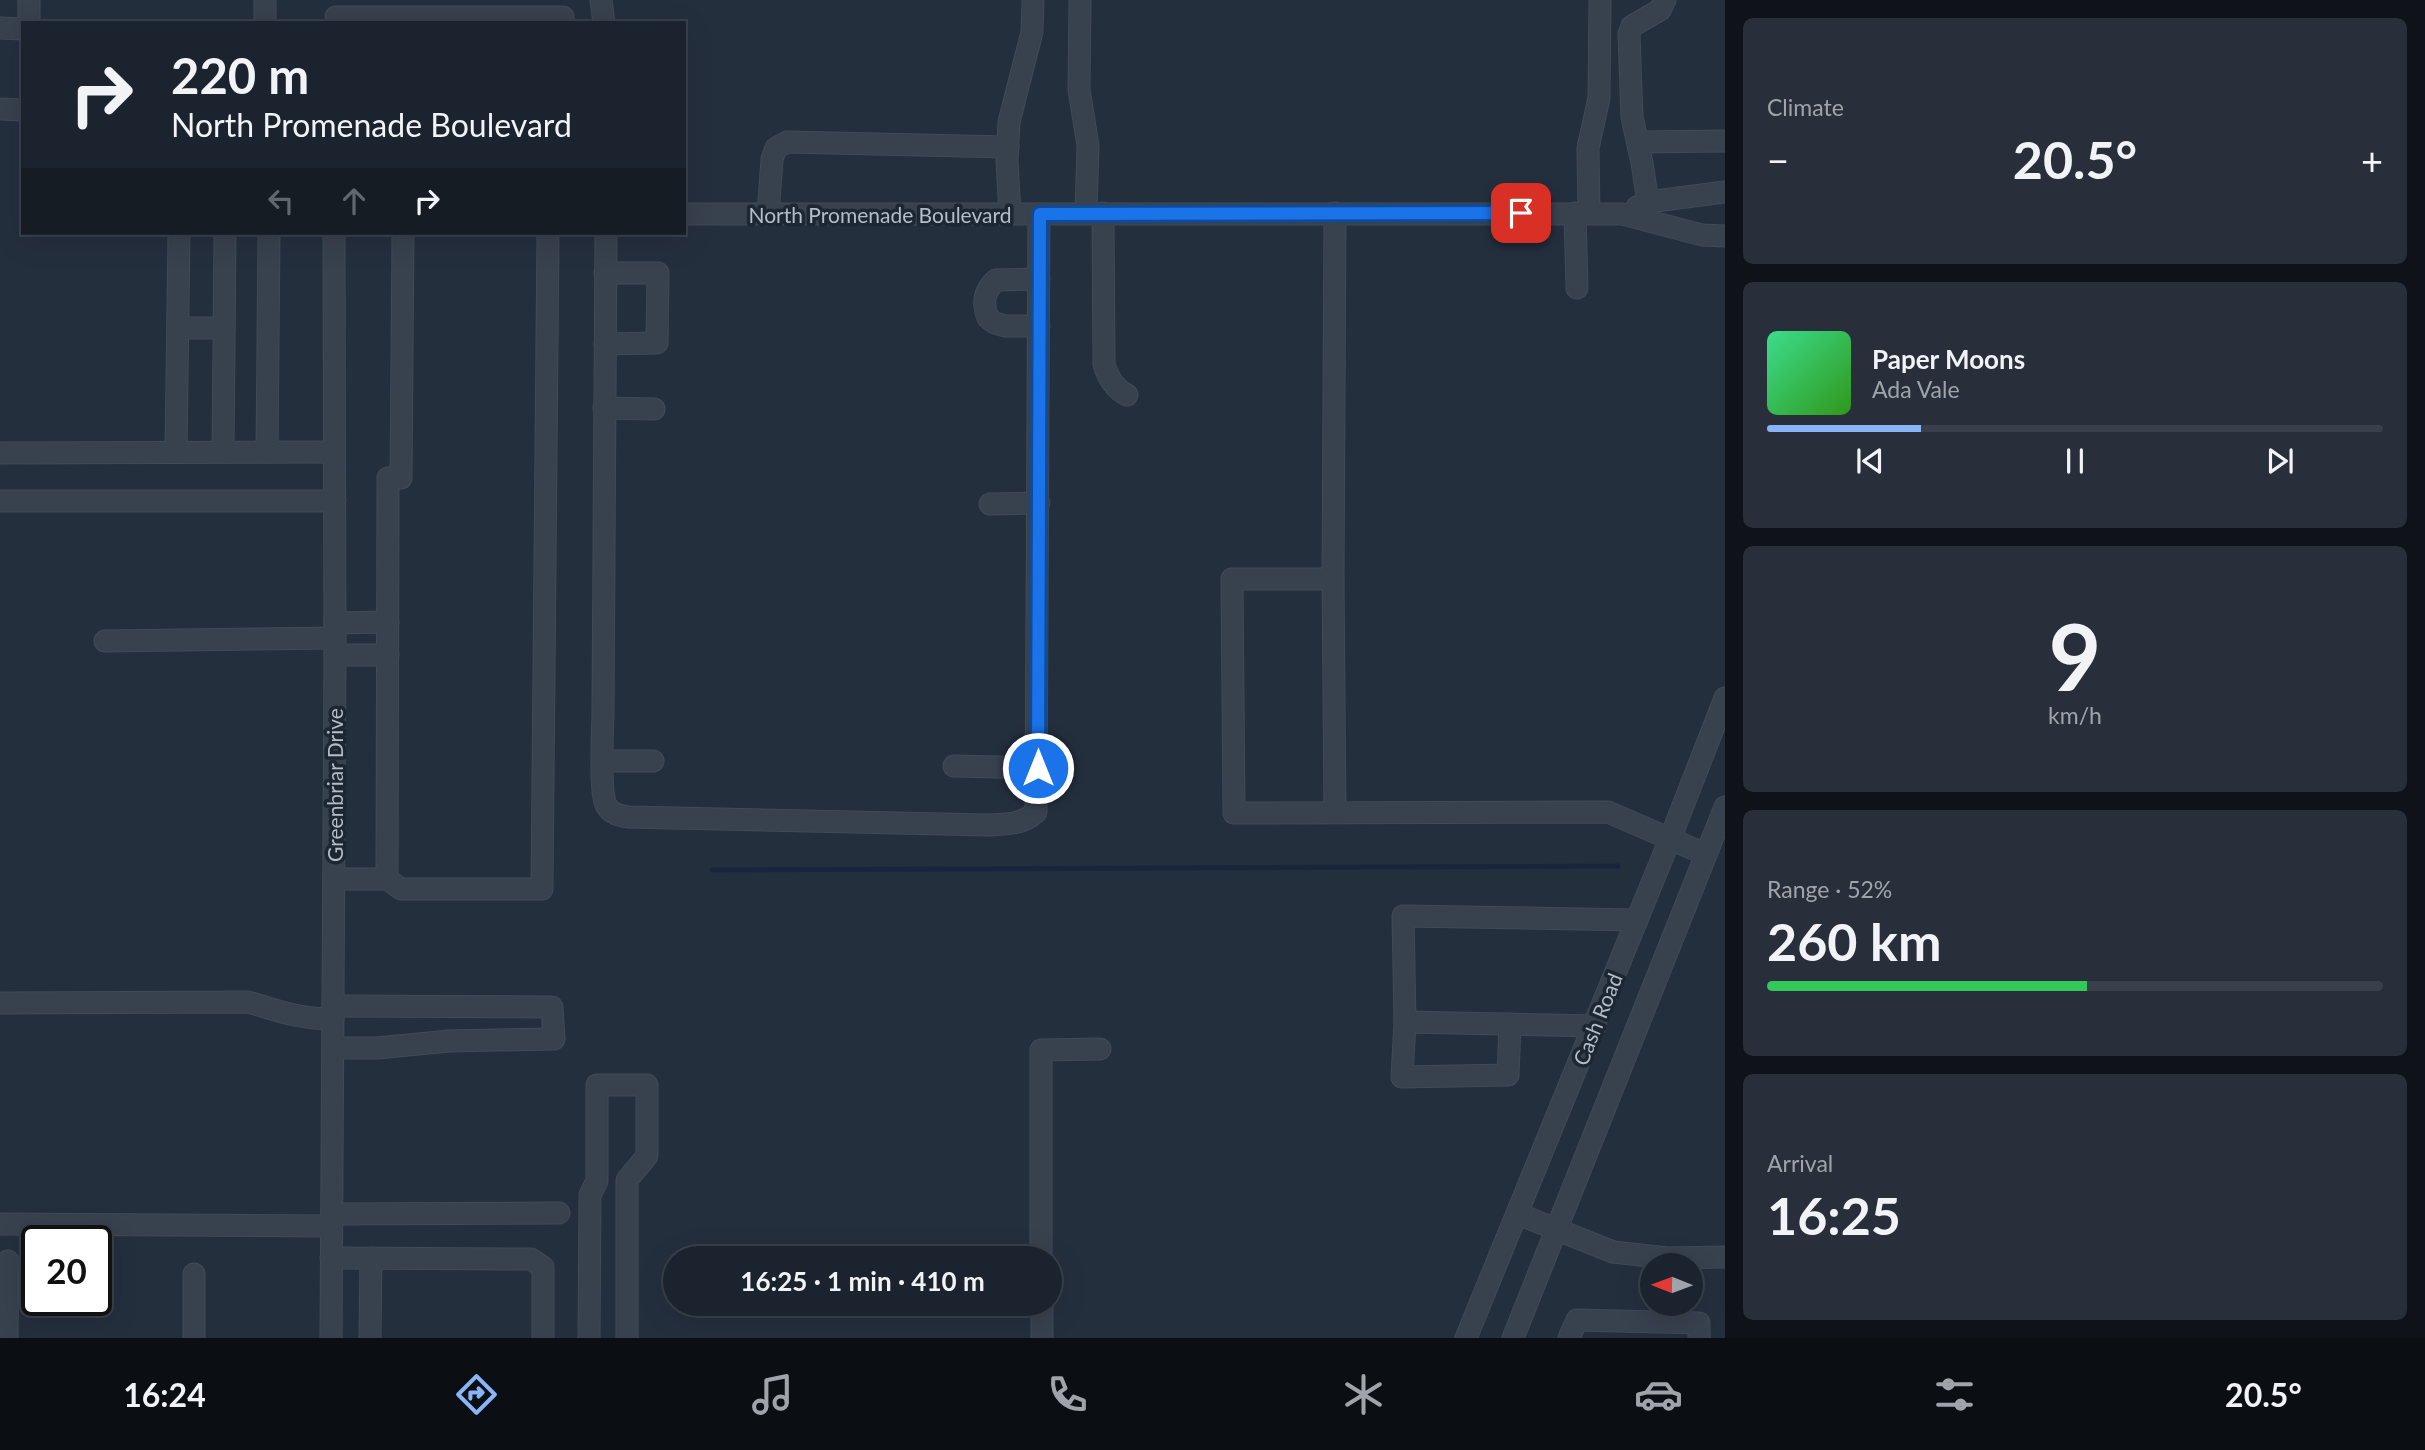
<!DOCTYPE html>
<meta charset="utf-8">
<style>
body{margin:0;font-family:Lato,sans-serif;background:#282f3a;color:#f1f3f6;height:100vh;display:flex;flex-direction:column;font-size:26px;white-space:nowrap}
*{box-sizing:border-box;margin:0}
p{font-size:23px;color:#a0a4aa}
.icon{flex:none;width:38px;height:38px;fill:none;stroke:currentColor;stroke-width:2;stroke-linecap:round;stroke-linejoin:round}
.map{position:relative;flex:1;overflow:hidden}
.sheet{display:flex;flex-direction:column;gap:18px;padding:18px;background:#0f1319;width:700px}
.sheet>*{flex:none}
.banner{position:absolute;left:21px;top:21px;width:665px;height:214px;border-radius:0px;box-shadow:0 7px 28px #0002,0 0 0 2px #39404a;background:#1b232e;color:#f1f3f6;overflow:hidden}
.needle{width:46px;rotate:271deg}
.buttons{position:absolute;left:1640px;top:1253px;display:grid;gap:14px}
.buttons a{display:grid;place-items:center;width:63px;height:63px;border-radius:50%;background:#1b232e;box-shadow:0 7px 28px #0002,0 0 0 2px #39404a;font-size:35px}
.speed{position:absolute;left:21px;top:1225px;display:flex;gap:14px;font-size:35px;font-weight:700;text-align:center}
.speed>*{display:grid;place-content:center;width:91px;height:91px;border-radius:50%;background:#1b232e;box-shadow:0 7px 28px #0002,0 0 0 2px #39404a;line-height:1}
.speed .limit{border:4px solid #111;border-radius:10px;background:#fff;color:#111}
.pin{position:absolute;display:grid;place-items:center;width:60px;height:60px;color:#fff;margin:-30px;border-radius:14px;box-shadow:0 4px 10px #0006}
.me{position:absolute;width:77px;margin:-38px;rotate:0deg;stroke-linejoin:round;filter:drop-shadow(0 0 5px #0008)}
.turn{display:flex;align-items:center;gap:24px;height:147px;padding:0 35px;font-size:32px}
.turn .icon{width:91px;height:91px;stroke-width:2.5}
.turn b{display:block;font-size:49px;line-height:60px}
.lanes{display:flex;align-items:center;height:66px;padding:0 35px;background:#0003;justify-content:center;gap:35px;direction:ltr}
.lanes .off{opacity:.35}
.big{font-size:52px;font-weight:700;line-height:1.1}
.sheet .card{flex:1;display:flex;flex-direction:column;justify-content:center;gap:10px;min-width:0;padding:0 24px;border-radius:10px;background:#282f3a}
.sheet .dial{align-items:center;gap:0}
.dial b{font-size:91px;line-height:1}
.song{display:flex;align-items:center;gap:21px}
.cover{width:84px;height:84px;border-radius:10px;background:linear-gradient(135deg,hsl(150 70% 55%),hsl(110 70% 35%))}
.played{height:7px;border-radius:4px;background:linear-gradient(90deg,#8ab4f8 25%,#39404a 25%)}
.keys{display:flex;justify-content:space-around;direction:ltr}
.heat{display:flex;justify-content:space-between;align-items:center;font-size:38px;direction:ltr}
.charge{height:10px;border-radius:5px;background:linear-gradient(90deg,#34c759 52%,#39404a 0)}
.trip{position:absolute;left:663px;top:1246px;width:399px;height:70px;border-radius:35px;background:#1b232e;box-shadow:0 7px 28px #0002,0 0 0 2px #39404a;font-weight:700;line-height:70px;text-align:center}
.dock{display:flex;height:112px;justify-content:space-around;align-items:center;background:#0b0e12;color:#a0a4aa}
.dock .icon{width:49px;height:49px}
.dock .on{color:#8ab4f8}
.dock b{font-size:32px;color:#f1f3f6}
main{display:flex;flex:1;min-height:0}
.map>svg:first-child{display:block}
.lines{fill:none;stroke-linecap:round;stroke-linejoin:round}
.stream{stroke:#17263c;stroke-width:5}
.minor-casing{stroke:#414a57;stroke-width:23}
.minor{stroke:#38414e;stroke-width:21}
.route-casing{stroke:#114b97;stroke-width:18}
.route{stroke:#1a73e8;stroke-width:12}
.labels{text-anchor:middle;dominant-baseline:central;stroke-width:7;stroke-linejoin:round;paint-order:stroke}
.street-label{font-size:21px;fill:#b4bcc9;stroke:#1d2633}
</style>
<main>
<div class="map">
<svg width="1725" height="1338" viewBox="0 0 1725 1338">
<rect width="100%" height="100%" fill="#242f3e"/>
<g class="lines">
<!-- stream -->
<polyline class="stream" points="712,870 1618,866"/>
<!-- minor casing -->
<g class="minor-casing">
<g id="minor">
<polyline points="601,0 604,23"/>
<polyline points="1080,0 1079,90 1088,145 1086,213"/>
<polyline points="336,17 563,17 563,23"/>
<polyline points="29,23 29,0"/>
<polyline points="265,23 265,0"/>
<polyline points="0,28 23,29"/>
<polyline points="0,109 23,110"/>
<polyline points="1638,142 1725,141"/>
<polyline points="1648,202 1642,163 1632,117 1629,34 1632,26 1660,10 1665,0"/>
<polyline points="1637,207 1648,202 1725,192"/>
<path d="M1103,213l1,151c4,14 10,24 23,31"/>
<polyline points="1335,213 1333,579 1232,579 1234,813 1608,812 1705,854"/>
<polyline points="1575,213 1577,288"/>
<polyline points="1589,213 1588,148 1599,98 1600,0"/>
<polyline points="684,214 1622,214 1702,235 1725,236"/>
<polyline points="768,214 772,159 776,148 787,142 1008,147"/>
<polyline points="1010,214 1007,161 1009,122 1032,32 1033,0"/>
<path d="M606,233l-3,477c0,19 -4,80 3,95 5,9 14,11 23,12l358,8c19,-1 35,0 49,-13l3,-598"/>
<path d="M1039,326h-34l-10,-3 -7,-5c-6,-15 -4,-27 8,-38l43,-1"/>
<polyline points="178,328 224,328"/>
<polyline points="605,344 657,343 658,273 605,273"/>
<polyline points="604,408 654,409"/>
<polyline points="176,452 179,233"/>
<polyline points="223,452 225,233"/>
<polyline points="267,452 269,233"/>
<polyline points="0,453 334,452"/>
<polyline points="401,478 403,233"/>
<polyline points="0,501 335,501"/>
<polyline points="990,504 1039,503"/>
<polyline points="1333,579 1335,812"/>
<polyline points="335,623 388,622"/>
<polyline points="105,641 335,638"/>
<polyline points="335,655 388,655"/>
<polyline points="603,761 653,761"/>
<polyline points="954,766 1038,768"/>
<polyline points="334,879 387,879 401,889 542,889 548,233"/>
<polyline points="387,879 388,478"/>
<path d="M0,1003l248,-1c32,9 50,17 85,17"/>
<polyline points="1405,1022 1595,1026"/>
<polyline points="1510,1024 1508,1075 1402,1077 1405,1022 1403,916 1637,920"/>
<polyline points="333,1048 377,1048 449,1041 554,1039 552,1007 333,1006"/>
<polyline points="332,1214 559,1213"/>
<polyline points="1518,1214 1613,1252 1667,1258 1725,1257"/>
<polyline points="0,1224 331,1226"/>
<polyline points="331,1258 531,1259 543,1267 543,1338"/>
<polyline points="1041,1258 1041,1050 1100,1049"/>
<polyline points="194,1274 194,1338"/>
<polyline points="1042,1304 1042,1338"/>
<polyline points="7,1338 8,1261"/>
<polyline points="331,1338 335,655 334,233"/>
<polyline points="370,1338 371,1258"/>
<polyline points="589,1338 590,1195 597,1181 597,1085 647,1085 647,1156 627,1180 627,1338"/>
<polyline points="1466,1338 1670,839 1725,698"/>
<polyline points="1513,1338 1725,807"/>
<polyline points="1569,1338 1577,1320 1699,1323 1699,1338"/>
</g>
</g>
<!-- minor -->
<use href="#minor" class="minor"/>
</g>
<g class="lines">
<!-- route casing -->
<g class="route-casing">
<polyline id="route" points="1038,768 1040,214 1521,213"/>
</g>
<!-- route -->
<use href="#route" class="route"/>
</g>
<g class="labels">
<!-- street labels -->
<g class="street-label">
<text x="880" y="214">North Promenade Boulevard</text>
<text transform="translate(334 785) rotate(-90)">Greenbriar Drive</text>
<text transform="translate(1597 1019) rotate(-68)">Cash Road</text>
</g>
</g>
</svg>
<div class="buttons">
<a><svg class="needle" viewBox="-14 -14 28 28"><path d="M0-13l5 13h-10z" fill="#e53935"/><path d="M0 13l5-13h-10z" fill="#a0a4aa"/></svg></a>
</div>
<div class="speed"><div class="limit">20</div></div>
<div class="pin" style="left:1521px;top:213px;background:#d93025"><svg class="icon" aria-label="arrive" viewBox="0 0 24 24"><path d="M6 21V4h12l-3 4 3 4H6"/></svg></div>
<svg class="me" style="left:1038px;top:768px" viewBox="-20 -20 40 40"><circle r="17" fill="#1a73e8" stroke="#fff" stroke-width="3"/><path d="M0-11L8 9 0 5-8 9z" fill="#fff"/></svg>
<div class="trip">16:25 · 1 min · 410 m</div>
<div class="banner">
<div class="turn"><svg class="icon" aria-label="right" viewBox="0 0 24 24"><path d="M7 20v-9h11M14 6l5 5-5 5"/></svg><div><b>220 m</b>North Promenade Boulevard</div></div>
<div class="lanes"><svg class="icon off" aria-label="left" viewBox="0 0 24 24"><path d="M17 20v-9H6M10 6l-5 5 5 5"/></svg><svg class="icon off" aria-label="ahead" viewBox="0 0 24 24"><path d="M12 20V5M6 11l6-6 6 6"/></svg><svg class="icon" aria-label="right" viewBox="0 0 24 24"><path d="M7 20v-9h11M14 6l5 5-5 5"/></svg></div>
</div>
</div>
<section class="sheet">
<div class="card"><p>Climate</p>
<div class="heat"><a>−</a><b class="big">20.5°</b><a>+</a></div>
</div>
<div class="card">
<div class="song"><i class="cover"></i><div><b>Paper Moons</b><p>Ada Vale</p></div></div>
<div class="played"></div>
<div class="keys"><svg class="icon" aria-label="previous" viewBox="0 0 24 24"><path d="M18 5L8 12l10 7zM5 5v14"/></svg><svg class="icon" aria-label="pause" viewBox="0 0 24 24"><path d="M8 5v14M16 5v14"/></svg><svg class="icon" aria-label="next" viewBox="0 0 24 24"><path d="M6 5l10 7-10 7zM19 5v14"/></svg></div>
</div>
<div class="card dial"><b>9</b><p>km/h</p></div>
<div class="card"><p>Range · 52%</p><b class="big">260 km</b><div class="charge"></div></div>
<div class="card"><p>Arrival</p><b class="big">16:25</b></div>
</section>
</main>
<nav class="dock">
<b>16:24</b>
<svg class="icon on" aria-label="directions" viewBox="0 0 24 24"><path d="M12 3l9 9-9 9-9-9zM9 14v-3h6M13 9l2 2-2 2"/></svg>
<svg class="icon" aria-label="music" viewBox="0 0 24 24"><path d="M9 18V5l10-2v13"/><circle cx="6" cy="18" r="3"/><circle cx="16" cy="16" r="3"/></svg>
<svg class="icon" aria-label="phone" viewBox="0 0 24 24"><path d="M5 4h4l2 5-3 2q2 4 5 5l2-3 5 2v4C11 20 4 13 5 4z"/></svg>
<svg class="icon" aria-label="climate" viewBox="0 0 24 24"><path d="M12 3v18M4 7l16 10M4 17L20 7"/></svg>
<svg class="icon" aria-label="car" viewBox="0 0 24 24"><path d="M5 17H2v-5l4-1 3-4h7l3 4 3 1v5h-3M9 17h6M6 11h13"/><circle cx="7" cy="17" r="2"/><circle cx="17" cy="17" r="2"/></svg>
<svg class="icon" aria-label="filters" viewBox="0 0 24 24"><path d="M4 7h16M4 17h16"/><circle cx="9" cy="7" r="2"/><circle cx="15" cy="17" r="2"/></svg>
<b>20.5°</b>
</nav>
